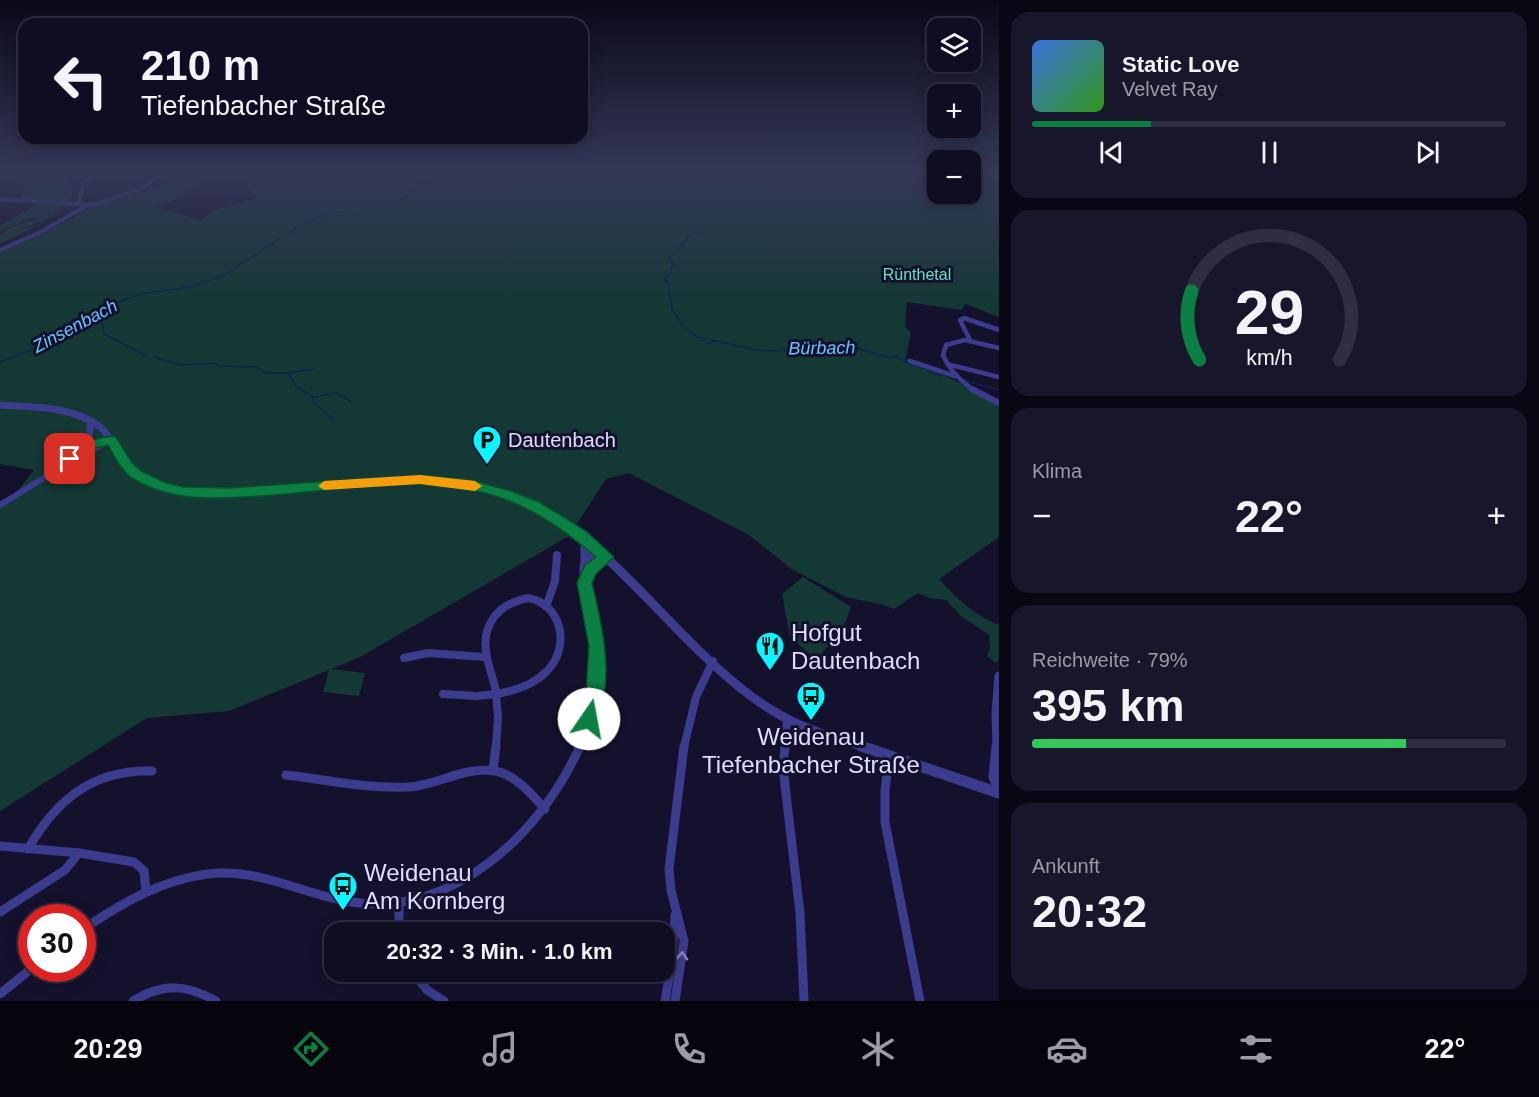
<!DOCTYPE html>
<html lang="de">
<meta charset="utf-8">
<style>
body{margin:0;font-family:Arial,sans-serif;background:#18162a;color:#f1f3f6;height:100vh;display:flex;flex-direction:column;font-size:22px;white-space:nowrap}
*{box-sizing:border-box;margin:0}
p{font-size:20px;color:#9b9ca5}
.icon{flex:none;width:33px;height:33px;fill:none;stroke:currentColor;stroke-width:2;stroke-linecap:round;stroke-linejoin:round}
.map{position:relative;flex:1;overflow:hidden}
.drawer{display:flex;flex-direction:column;gap:12px;padding:12px;background:#080713;width:540px}
.drawer>*{flex:none}
.hud{position:absolute;left:18px;top:18px;width:570px;height:126px;border-radius:18px;box-shadow:0 3px 15px #0003,0 0 0 2px #2f2d40;background:#0f0d22;color:#f1f3f6;overflow:hidden}
.tools{position:absolute;left:927px;top:18px;display:grid;gap:12px}
.tools a{display:grid;place-items:center;width:54px;height:54px;border-radius:12px;background:#0f0d22;box-shadow:0 3px 15px #0003,0 0 0 2px #2f2d40;font-size:30px}
.speed{position:absolute;left:18px;top:904px;display:flex;gap:12px;font-size:30px;font-weight:700;text-align:center}
.speed>*{display:grid;place-content:center;width:78px;height:78px;border-radius:50%;background:#0f0d22;box-shadow:0 3px 15px #0003,0 0 0 2px #2f2d40;line-height:1}
.speed .limit{border:9px solid #d22;background:#fff;color:#111}
.pin{position:absolute;display:grid;place-items:center;width:51px;height:51px;color:#fff;margin:-26px;border-radius:12px;box-shadow:0 3px 9px #0006}
.me{position:absolute;width:66px;margin:-33px;rotate:12deg;stroke-linejoin:round;filter:drop-shadow(0 0 4px #0008)}
.turn{display:flex;align-items:center;gap:21px;height:126px;padding:0 24px;font-size:27px}
.turn .icon{width:78px;height:78px;stroke-width:2.5}
.turn b{display:block;font-size:42px;line-height:51px}
.big{font-size:45px;font-weight:600;line-height:1.1}
.drawer .widget{flex:1;display:flex;flex-direction:column;justify-content:center;gap:9px;min-width:0;padding:0 21px;border-radius:18px;background:#18162a}
.drawer .dial{align-items:center;gap:0}
.dial svg{height:156px;overflow:visible;fill:none;stroke:#2f2d40;stroke-width:7;stroke-linecap:round;text-anchor:middle}
.dial text{fill:#f1f3f6;stroke:none}
.song{display:flex;align-items:center;gap:18px}
.cover{width:72px;height:72px;border-radius:9px;background:linear-gradient(135deg,hsl(220 70% 55%),hsl(110 70% 35%))}
.played{height:6px;border-radius:3px;background:linear-gradient(90deg,#0b8043 25%,#2f2d40 25%)}
.keys{display:flex;justify-content:space-around;direction:ltr}
.heat{display:flex;justify-content:space-between;align-items:center;font-size:33px;direction:ltr}
.charge{height:9px;border-radius:4px;background:linear-gradient(90deg,#34c759 79%,#2f2d40 0)}
.trip{position:absolute;left:324px;top:922px;width:351px;height:60px;border-radius:18px;background:#0f0d22;box-shadow:0 3px 15px #0003,0 0 0 2px #2f2d40;font-weight:600;line-height:60px;text-align:center}
.dock{display:flex;height:96px;justify-content:space-around;align-items:center;background:#06050e;color:#9b9ca5}
.dock .icon{width:42px;height:42px}
.dock .on{color:#0b8043}
.dock b{font-size:27px;color:#f1f3f6}
main{display:flex;flex:1;min-height:0}
.map>svg:first-child{display:block}
.green{fill:#143834;fill-rule:evenodd}
.lines{fill:none;stroke-linecap:round;stroke-linejoin:round}
.stream{stroke:#09264e;stroke-width:1.5}
.minor-far4{stroke:#3b3c8e;stroke-width:4}
.minor-far3{stroke:#3b3c8e;stroke-width:4.5}
.minor-far2{stroke:#3b3c8e;stroke-width:6}
.minor-far1{stroke:#3b3c8e;stroke-width:8}
.minor{stroke:#3b3c8e;stroke-width:9}
.tertiary-far2{stroke:#3b3c8e;stroke-width:7}
.tertiary-far1{stroke:#3b3c8e;stroke-width:9}
.tertiary{stroke:#3b3c8e;stroke-width:11}
.oneway{stroke:#8584c1}
.route{fill:#0b8043;stroke:#07532c;stroke-width:1.5}
.slow{fill:#f59e0b}
.labels{text-anchor:middle;dominant-baseline:central;stroke-width:6;stroke-linejoin:round;paint-order:stroke}
.far-park-label{font-size:16px;fill:#63e5bd;stroke:#14112d}
.far-water-label{font-size:18px;font-style:italic;fill:#6bc3ff;stroke:#14112d}
.poi-label{font-size:20px;fill:#dfddff;stroke:#14112d;text-anchor:start}
.near-poi-label{font-size:24px;fill:#dfddff;stroke:#14112d;text-anchor:start}
</style>
<main>
<div class="map">
<svg width="999" height="1001" viewBox="0 0 999 1001">
<rect width="100%" height="100%" fill="#14112d"/>
<!-- green -->
<g class="green">
<polygon points="27,170 66,170 72,185 73,196 66,203 22,198 24,186 19,180"/>
<path d="M192,170h745l1,24h32l1,-24h28v147l-33,-13 -5,6 -54,-8 -2,24 6,7 -5,25 93,43v136l-60,42c18,20 35,36 60,46v34l-3,4 -9,-7 3,-9 -1,-12 -28,-19 -15,-16 -16,-2 -12,-5 -24,16 -10,-4 -38,-8 -53,-27 -44,-35 -120,-62 -23,6 -37,57 -209,121 -29,12 34,4 -6,23 -36,-4 6,-22 -100,41 -82,7 -147,93v-303l9,-6 25,-32 -34,-6v-212l44,-19 52,-28 70,-20zM219,177l25,4 13,17 -41,12 -16,10 -49,-14h11z"/>
<polygon points="41,202 64,205 48,216 68,206 51,217 20,229 43,223 0,244 0,235 11,227 46,216 31,218 0,231 0,226"/>
<polygon points="803,577 851,607 845,623 817,660 790,637 782,594"/>
</g>
<g class="lines">
<!-- stream -->
<g class="stream">
<polyline points="285,235 312,219 335,212 352,213 395,203 418,189 419,183 430,180 432,173 428,172 430,170"/>
<polyline points="680,247 690,235 701,232"/>
<polyline points="679,249 669,258 674,266 671,267 671,272 664,280 668,282 672,310 683,325"/>
<polyline points="90,321 103,324 103,331"/>
<polyline points="685,328 698,337 756,350 774,351 811,347 825,351 849,346 890,358 895,356 910,364 957,379"/>
<polyline points="104,334 147,356"/>
<polyline points="707,344 714,341"/>
<polyline points="154,357 181,365 214,363 219,366 255,367 266,373 289,373 314,369"/>
<polyline points="905,361 909,342"/>
<polyline points="0,362 51,342 123,300 146,293 189,287 223,276 282,237"/>
<polyline points="928,371 941,376"/>
<polyline points="289,373 296,386 313,397 312,401 334,420"/>
<polyline points="966,381 999,390"/>
<polyline points="315,397 336,393 350,401"/>
</g>
<!-- minor-far4 -->
<g class="minor-far4">
<polyline points="0,199 93,205 140,189 170,170"/>
<polyline points="78,205 84,183 97,170"/>
<polyline points="0,250 41,232 86,206"/>
</g>
<!-- minor-far3 -->
<g class="minor-far3">
<polyline points="970,340 960,320 964,318 999,330"/>
<polyline points="910,361 955,376"/>
<polyline points="947,364 999,377"/>
<path d="M975,391c-14,-10 -25,-20 -32,-36l3,-10 19,-5 34,8"/>
</g>
<!-- minor-far2 -->
<g class="minor-far2">
<polyline points="972,389 999,403"/>
<polyline points="76,458 107,442"/>
<polyline points="0,505 57,470 88,446 111,440"/>
</g>
<!-- minor-far1 -->
<g class="minor-far1">
<polyline points="585,583 591,570 607,557"/>
<path d="M528,598c34,6 43,49 19,73 -13,14 -33,20 -51,23 -1,-13 -7,-24 -9,-37 -7,-32 11,-53 41,-59z"/>
<polyline points="547,604 555,581 557,555"/>
<polyline points="404,658 428,653 485,657"/>
<polyline points="443,694 477,696 496,694"/>
<polyline points="496,747 498,716 496,694"/>
<path d="M580,747c11,-34 21,-68 17,-105 -2,-24 -19,-60 -12,-82l14,-9"/>
<polyline points="684,747 696,697 713,661"/>
<polyline points="785,747 787,719"/>
</g>
<!-- minor -->
<g class="minor">
<polyline points="785,746 783,768 800,913 804,1001"/>
<polyline points="889,756 885,791 885,822 920,1001"/>
<polyline points="493,770 496,746"/>
<path d="M286,775c41,5 82,14 123,12 29,-2 56,-21 86,-16 20,3 36,23 50,38"/>
<polyline points="0,846 79,853 134,862 144,871 146,892"/>
<path d="M28,849c28,-49 65,-80 124,-78"/>
<polyline points="399,902 399,933"/>
<polyline points="0,912 65,870 79,853"/>
<path d="M82,930c41,-28 86,-54 137,-57 46,-2 89,23 133,29 101,16 190,-70 228,-156"/>
<polyline points="413,972 427,990 444,1001"/>
<polyline points="0,994 32,968"/>
<path d="M133,1001c30,-18 53,-17 83,0"/>
<polyline points="665,1001 672,959 675,915"/>
<polyline points="675,1001 684,941 671,890 669,869 684,746"/>
</g>
<!-- tertiary-far2 -->
<g class="tertiary-far2">
<path d="M0,405c33,2 73,1 100,22 9,7 13,17 18,26 12,21 32,32 55,37 34,7 69,2 104,-1 75,-6 161,-20 234,6 31,12 59,31 84,53"/>
<polyline points="70,459 89,438 91,421"/>
<polyline points="581,537 585,548"/>
</g>
<!-- tertiary-far1 -->
<g class="tertiary-far1">
<polyline points="585,546 585,560"/>
<path d="M593,546c61,52 119,131 187,169 26,15 56,23 85,32"/>
<polyline points="997,747 996,713 999,676"/>
</g>
<!-- tertiary -->
<g class="tertiary">
<polyline points="861,746 999,793"/>
<polyline points="997,746 994,777 999,789"/>
</g>
</g>
<!-- one-way arrows -->
<defs><path id="oneway-chevron" d="M-2-3.5L2.5 0L-2 3.5" fill="none" stroke-width="1.6" stroke-linecap="round" stroke-linejoin="round" transform="scale(1.5)"/></defs>
<use class="oneway" href="#oneway-chevron" transform="translate(682 956) rotate(-87)"/>
<!-- sky -->
<linearGradient id="sky" x2="0" y2="1"><stop stop-color="#0b0919"/><stop offset="0.55" stop-color="#343857"/><stop offset="1" stop-color="#343857" stop-opacity="0"/></linearGradient>
<rect width="999" height="310" fill="url(#sky)"/>
<!-- route -->
<path class="route" d="M111,436l5,1 16,26 9,8 25,12 18,4 45,1 191,-13 51,5 40,11 28,11 47,29 28,26 -18,17 -4,9c11,47 23,96 4,142l-7,3 -6,-3 -3,-6 6,-25 3,-48 -12,-63 8,-18 11,-8c-36,-31 -78,-60 -127,-67 -16,-3 -33,-5 -49,-6 -49,0 -98,7 -146,11 -47,3 -99,10 -142,-17 -11,-8 -17,-21 -24,-33l-13,3 -20,15h-9l-2,-4 23,-18z"/>
<!-- slow -->
<polygon class="slow" points="420,475 475,481 482,486 475,491 420,484 324,490 318,486 324,481"/>
<!-- icons -->
<defs>
<g id="parking-pin" transform="scale(1.5)"><path d="M0 17L-7.5 6A9.5 9.5 0 1 1 7.5 6Z" fill="#09f5ff" stroke="#14112d"/><path d="M-3.5-5.5H1a3.5 3.5 0 0 1 0 7H-1V5.5H-3.5ZM-1-3.4V-.6H.8a1.4 1.4 0 0 0 0-2.8Z" fill="#111"/></g>
<g id="restaurant-pin" transform="scale(1.5)"><path d="M0 17L-7.5 6A9.5 9.5 0 1 1 7.5 6Z" fill="#09f5ff" stroke="#14112d"/><path d="M-5-6h1v4h1v-4h1v4h1v-4h1v5L-1.5 .5V6h-2V.5L-5-1ZM5-6V6H3V1.5H1.5Q1.5-4 5-6Z" fill="#111"/></g>
<g id="bus-pin" transform="scale(1.5)"><path d="M0 17L-7.5 6A9.5 9.5 0 1 1 7.5 6Z" fill="#09f5ff" stroke="#14112d"/><path d="M-5-6H5V4H4V6H2V4H-2V6H-4V4H-5ZM-3.5-4V0h7V-4ZM-3.5 1.2v1.5H-2V1.2ZM2 1.2v1.5H3.5V1.2Z" fill="#111"/></g>
</defs>
<g fill-rule="evenodd">
<use href="#parking-pin" x="487" y="440"/>
<use href="#restaurant-pin" x="770" y="646"/>
<use href="#bus-pin" x="811" y="696"/>
<use href="#bus-pin" x="343" y="886"/>
</g>
<g class="labels">
<!-- far-park labels -->
<g class="far-park-label">
<text x="917" y="274">Rünthetal</text>
</g>
<!-- far-water labels -->
<g class="far-water-label">
<text transform="translate(75 326) rotate(-28)">Zinsenbach</text>
<text transform="translate(822 348) rotate(-1)">Bürbach</text>
</g>
<!-- poi labels -->
<g class="poi-label">
<text x="508" y="440">Dautenbach</text>
</g>
<!-- near-poi labels -->
<g class="near-poi-label">
<text x="791" y="632">Hofgut<tspan x="791" dy="28">Dautenbach</tspan></text>
<text x="811" y="736" text-anchor="middle">Weidenau<tspan x="811" dy="28">Tiefenbacher Straße</tspan></text>
<text x="364" y="872">Weidenau<tspan x="364" dy="28">Am Kornberg</tspan></text>
</g>
</g>
</svg>
<div class="tools">
<a><svg class="icon" aria-label="layers" viewBox="0 0 24 24"><path d="M12 4l9 5-9 5-9-5zM3 14l9 5 9-5"/></svg></a>
<a>+</a>
<a>−</a>
</div>
<div class="speed"><div class="limit">30</div></div>
<div class="pin" style="left:70px;top:459px;background:#d93025"><svg class="icon" aria-label="arrive" viewBox="0 0 24 24"><path d="M6 21V4h12l-3 4 3 4H6"/></svg></div>
<svg class="me" style="left:589px;top:719px" viewBox="-20 -20 40 40"><circle r="19" fill="#fff"/><path d="M0-13L10 11 0 6-10 11z" fill="#0b8043"/></svg>
<div class="trip">20:32 · 3 Min. · 1.0 km</div>
<div class="hud">
<div class="turn"><svg class="icon" aria-label="left" viewBox="0 0 24 24"><path d="M17 20v-9H6M10 6l-5 5 5 5"/></svg><div><b>210 m</b>Tiefenbacher Straße</div></div>
</div>
</div>
<section class="drawer">
<div class="widget">
<div class="song"><i class="cover"></i><div><b>Static Love</b><p>Velvet Ray</p></div></div>
<div class="played"></div>
<div class="keys"><svg class="icon" aria-label="previous" viewBox="0 0 24 24"><path d="M18 5L8 12l10 7zM5 5v14"/></svg><svg class="icon" aria-label="pause" viewBox="0 0 24 24"><path d="M8 5v14M16 5v14"/></svg><svg class="icon" aria-label="next" viewBox="0 0 24 24"><path d="M6 5l10 7-10 7zM19 5v14"/></svg></div>
</div>
<div class="widget dial"><svg viewBox="0 0 100 80">
<path d="M14 69A42 42 0 1 1 86 69"/>
<path d="M14 69A42 42 0 0 1 10 34" stroke="#0b8043"/>
<text x="50" y="56" font-size="32" font-weight="700">29</text>
<text x="50" y="72" font-size="11">km/h</text>
</svg></div>
<div class="widget"><p>Klima</p>
<div class="heat"><a>−</a><b class="big">22°</b><a>+</a></div>
</div>
<div class="widget"><p>Reichweite · 79%</p><b class="big">395 km</b><div class="charge"></div></div>
<div class="widget"><p>Ankunft</p><b class="big">20:32</b></div>
</section>
</main>
<nav class="dock">
<b>20:29</b>
<svg class="icon on" aria-label="directions" viewBox="0 0 24 24"><path d="M12 3l9 9-9 9-9-9zM9 14v-3h6M13 9l2 2-2 2"/></svg>
<svg class="icon" aria-label="music" viewBox="0 0 24 24"><path d="M9 18V5l10-2v13"/><circle cx="6" cy="18" r="3"/><circle cx="16" cy="16" r="3"/></svg>
<svg class="icon" aria-label="phone" viewBox="0 0 24 24"><path d="M5 4h4l2 5-3 2q2 4 5 5l2-3 5 2v4C11 20 4 13 5 4z"/></svg>
<svg class="icon" aria-label="climate" viewBox="0 0 24 24"><path d="M12 3v18M4 7l16 10M4 17L20 7"/></svg>
<svg class="icon" aria-label="car" viewBox="0 0 24 24"><path d="M5 17H2v-5l4-1 3-4h7l3 4 3 1v5h-3M9 17h6M6 11h13"/><circle cx="7" cy="17" r="2"/><circle cx="17" cy="17" r="2"/></svg>
<svg class="icon" aria-label="filters" viewBox="0 0 24 24"><path d="M4 7h16M4 17h16"/><circle cx="9" cy="7" r="2"/><circle cx="15" cy="17" r="2"/></svg>
<b>22°</b>
</nav>
